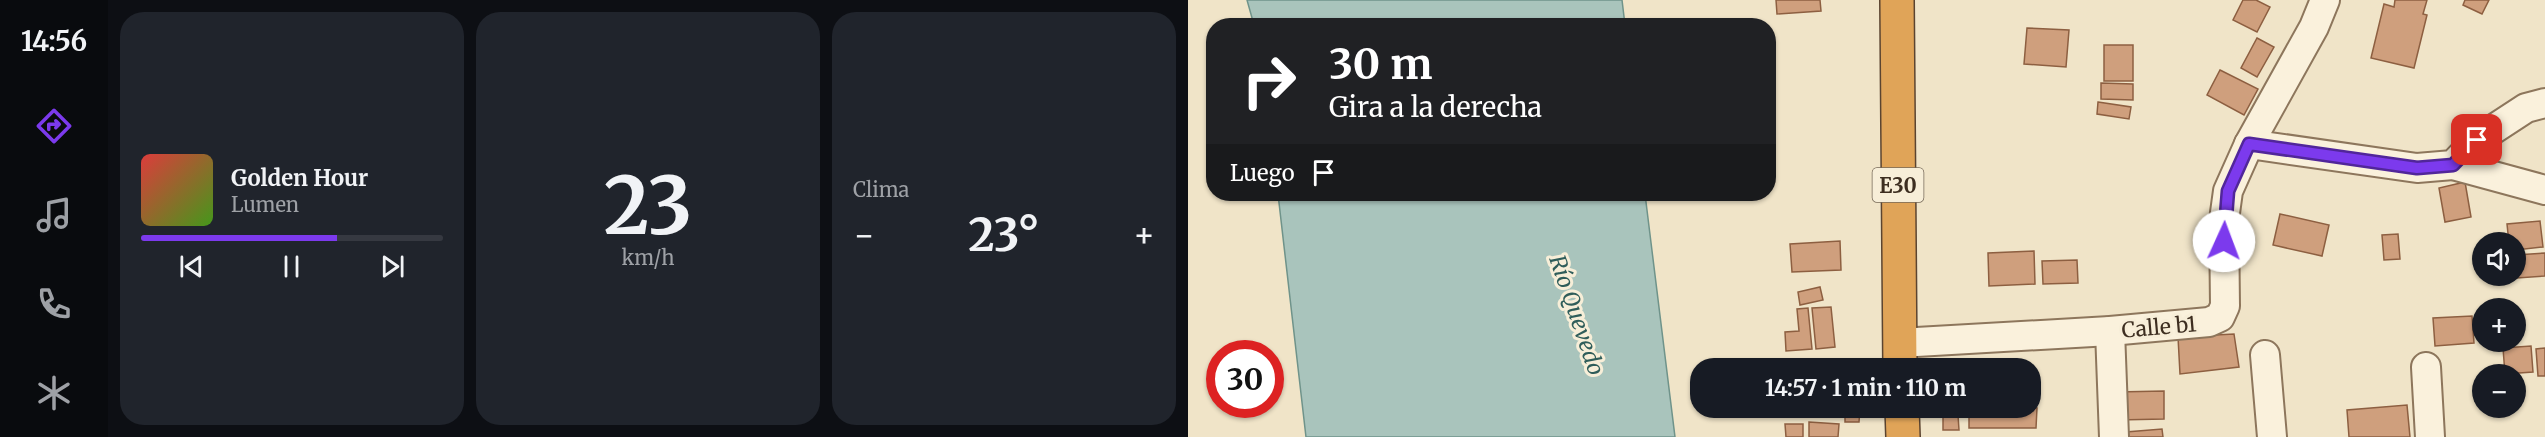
<!DOCTYPE html>
<html lang="es">
<meta charset="utf-8">
<style>
body{margin:0;font-family:Merriweather,serif;background:#20242c;color:#f1f3f6;height:100vh;display:flex;flex-direction:column;font-size:22px;white-space:nowrap}
*{box-sizing:border-box;margin:0}
p{font-size:20px;color:#9ea1a6}
.icon{flex:none;width:33px;height:33px;fill:none;stroke:currentColor;stroke-width:2;stroke-linecap:round;stroke-linejoin:round}
.map{position:relative;flex:1;overflow:hidden}
.sheet{display:flex;flex-direction:column;gap:12px;padding:12px;background:#0d0f14;width:1080px}
.sheet>*{flex:none}
.top-card{position:absolute;left:18px;top:18px;width:570px;height:183px;border-radius:24px;box-shadow:0 2px 4px #0004;background:#202124;color:#fff;overflow:hidden}
.controls{position:absolute;left:1284px;top:232px;display:grid;gap:12px}
.controls a{display:grid;place-items:center;width:54px;height:54px;border-radius:50%;background:#171b24;box-shadow:0 2px 4px #0004;font-size:30px}
.speed{position:absolute;left:18px;top:340px;display:flex;gap:12px;font-size:30px;font-weight:700;text-align:center}
.speed>*{display:grid;place-content:center;width:78px;height:78px;border-radius:50%;background:#171b24;box-shadow:0 2px 4px #0004;line-height:1}
.speed .limit{border:9px solid #d22;background:#fff;color:#111}
.pin{position:absolute;display:grid;place-items:center;width:51px;height:51px;color:#fff;margin:-26px;border-radius:12px;box-shadow:0 3px 9px #0006}
.me{position:absolute;width:66px;margin:-33px;rotate:2deg;stroke-linejoin:round;filter:drop-shadow(0 0 4px #0008)}
.turn{display:flex;align-items:center;gap:21px;height:126px;padding:0 24px;font-size:27px}
.turn .icon{width:78px;height:78px;stroke-width:2.5}
.turn b{display:block;font-size:42px;line-height:51px}
.then{display:flex;align-items:center;height:57px;padding:0 24px;background:#0003;gap:12px;font-size:22px}
.big{font-size:45px;font-weight:700;line-height:1.1}
.sheet .widget{flex:1;display:flex;flex-direction:column;justify-content:center;gap:9px;min-width:0;padding:0 21px;border-radius:24px;background:#20242c}
.sheet .dial{align-items:center;gap:0}
.dial b{font-size:78px;line-height:1}
.song{display:flex;align-items:center;gap:18px}
.cover{width:72px;height:72px;border-radius:9px;background:linear-gradient(135deg,hsl(0 70% 55%),hsl(100 70% 35%))}
.played{height:6px;border-radius:3px;background:linear-gradient(90deg,#7c3aed 65%,#363941 65%)}
.keys{display:flex;justify-content:space-around;direction:ltr}
.heat{display:flex;justify-content:space-between;align-items:center;font-size:33px;direction:ltr}
.sheet .tiles{flex:1;display:grid;gap:12px;grid-template-columns:repeat(3,1fr)}
.trip{position:absolute;left:502px;top:358px;width:351px;height:60px;border-radius:24px;background:#171b24;box-shadow:0 2px 4px #0004;font-weight:700;line-height:60px;text-align:center}
main{display:flex;flex:1;min-height:0}
.menu{display:flex;flex-direction:column;width:108px;justify-content:space-around;align-items:center;background:#090b0e;color:#9ea1a6}
.menu .icon{width:42px;height:42px}
.menu .current{color:#7c3aed}
.menu b{font-size:27px;color:#f1f3f6}
.map>svg:first-child{display:block}
.water{fill:#a9c4bc;stroke:#6f938a;stroke-width:1.5}
.building{fill:#cf9f7d;stroke:#8d5f41;stroke-width:1.5}
.lines{fill:none;stroke-linecap:round;stroke-linejoin:round}
.minor-casing{stroke:#8d765c;stroke-width:32}
.highway-casing{stroke:#5b4430;stroke-width:36}
.minor{stroke:#faf1dc;stroke-width:28}
.highway{stroke:#e0a458;stroke-width:33}
.route-casing{stroke:#51269a;stroke-width:15}
.route{stroke:#7c3aed;stroke-width:10}
.labels{text-anchor:middle;dominant-baseline:central;stroke-width:6;stroke-linejoin:round;paint-order:stroke}
.shield{fill:#f7eed8;stroke:#756857;stroke-width:1.5}
.shield-label{font-size:20px;font-weight:bold;fill:#3d2e20}
.street-label{font-size:21px;fill:#3d2e20;stroke:#f7eed8}
.water-label{font-size:22px;font-style:italic;fill:#2f5d5a;stroke:#f7eed8}
</style>
<main>
<nav class="menu">
<b>14:56</b>
<svg class="icon current" aria-label="directions" viewBox="0 0 24 24"><path d="M12 3l9 9-9 9-9-9zM9 14v-3h6M13 9l2 2-2 2"/></svg>
<svg class="icon" aria-label="music" viewBox="0 0 24 24"><path d="M9 18V5l10-2v13"/><circle cx="6" cy="18" r="3"/><circle cx="16" cy="16" r="3"/></svg>
<svg class="icon" aria-label="phone" viewBox="0 0 24 24"><path d="M5 4h4l2 5-3 2q2 4 5 5l2-3 5 2v4C11 20 4 13 5 4z"/></svg>
<svg class="icon" aria-label="climate" viewBox="0 0 24 24"><path d="M12 3v18M4 7l16 10M4 17L20 7"/></svg>
</nav>
<section class="sheet">
<div class="tiles">
<div class="widget">
<div class="song"><i class="cover"></i><div><b>Golden Hour</b><p>Lumen</p></div></div>
<div class="played"></div>
<div class="keys"><svg class="icon" aria-label="previous" viewBox="0 0 24 24"><path d="M18 5L8 12l10 7zM5 5v14"/></svg><svg class="icon" aria-label="pause" viewBox="0 0 24 24"><path d="M8 5v14M16 5v14"/></svg><svg class="icon" aria-label="next" viewBox="0 0 24 24"><path d="M6 5l10 7-10 7zM19 5v14"/></svg></div>
</div>
<div class="widget dial"><b>23</b><p>km/h</p></div>
<div class="widget"><p>Clima</p>
<div class="heat"><a>−</a><b class="big">23°</b><a>+</a></div>
</div>
</div>
</section>
<div class="map">
<svg width="1357" height="437" viewBox="0 0 1357 437">
<rect width="100%" height="100%" fill="#f0e4c8"/>
<!-- water -->
<g class="water">
<polygon points="59,0 434,0 437,25 66,25"/>
<polygon points="90,194 457,194 487,437 118,437"/>
</g>
<!-- building -->
<g class="building">
<polygon points="588,0 632,0 633,11 589,14"/>
<polygon points="1055,0 1068,0 1082,7 1069,32 1045,20"/>
<polygon points="1207,0 1239,0 1235,14 1239,15 1226,68 1183,58 1196,4 1206,7"/>
<polygon points="1277,0 1301,0 1294,14 1275,5"/>
<polygon points="839,28 881,30 878,67 836,64"/>
<polygon points="1069,38 1086,47 1069,77 1053,68"/>
<rect x="916" y="45" width="29" height="36"/>
<polygon points="1032,70 1070,89 1056,115 1019,95"/>
<polygon points="913,83 945,84 945,100 913,99"/>
<polygon points="910,102 943,107 941,119 909,114"/>
<polygon points="1277,182 1283,217 1257,222 1251,188"/>
<polygon points="1092,214 1141,225 1134,256 1085,245"/>
<polygon points="1352,221 1355,247 1328,250 1328,243 1321,243 1319,224"/>
<polygon points="1210,234 1212,259 1196,260 1194,235"/>
<polygon points="652,241 653,270 604,272 602,244"/>
<polygon points="846,251 847,284 801,286 800,253"/>
<polygon points="1357,253 1357,276 1329,278 1328,255"/>
<polygon points="889,260 890,283 855,284 854,261"/>
<polygon points="632,287 635,300 612,305 610,292"/>
<polygon points="643,307 647,347 628,349 624,308"/>
<polygon points="620,308 624,349 598,351 597,332 611,331 609,309"/>
<polygon points="1284,316 1286,343 1247,346 1245,318"/>
<polygon points="1046,334 1051,367 992,374 990,337"/>
<polygon points="1343,346 1345,372 1317,374 1315,348"/>
<polygon points="1357,348 1357,376 1350,376 1348,349"/>
<polygon points="976,391 976,419 929,420 928,392"/>
<polygon points="1219,405 1222,437 1161,437 1159,410"/>
<polygon points="657,408 672,409 671,422 657,422"/>
<polygon points="781,408 849,408 848,428 781,428"/>
<polygon points="770,415 771,430 755,430 755,416"/>
<polygon points="621,422 651,424 650,437 621,437"/>
<polygon points="597,424 615,424 615,437 598,437"/>
<polygon points="974,429 975,437 938,437 938,432"/>
</g>
<g class="lines">
<!-- minor casing -->
<g class="minor-casing">
<g id="minor">
<polyline points="1061,144 1229,168 1265,165 1289,140 1338,108 1357,103"/>
<polyline points="1265,165 1357,190"/>
<polyline points="922,331 926,437"/>
<polyline points="711,343 922,331 1021,322 1032,317 1037,306 1036,220 1040,191 1061,144 1126,27 1137,0"/>
<polyline points="1077,355 1084,437"/>
<polyline points="1238,367 1242,437"/>
</g>
</g>
<!-- highway casing -->
<g class="highway-casing">
<g id="highway">
<polyline points="709,0 712,369"/>
<polyline points="714,408 715,437"/>
</g>
</g>
<!-- minor -->
<use href="#minor" class="minor"/>
<!-- highway -->
<use href="#highway" class="highway"/>
</g>
<g class="lines">
<!-- route casing -->
<g class="route-casing">
<polyline id="route" points="1036,241 1040,191 1061,144 1229,168 1265,165 1289,140"/>
</g>
<!-- route -->
<use href="#route" class="route"/>
</g>
<g class="labels">
<!-- shield labels -->
<rect class="shield" x="684.5" y="168" width="51" height="34" rx="4.5"/>
<g class="shield-label">
<text x="710" y="185">E30</text>
</g>
<!-- street labels -->
<g class="street-label">
<text transform="translate(971 327) rotate(-5)">Calle b1</text>
</g>
<!-- water labels -->
<g class="water-label">
<text transform="translate(389 315) rotate(71)">Río Quevedo</text>
</g>
</g>
</svg>
<div class="controls">
<a><svg class="icon" aria-label="sound" viewBox="0 0 24 24"><path d="M4 9h4l5-4v14l-5-4H4zM17 9q2 3 0 6"/></svg></a>
<a>+</a>
<a>−</a>
</div>
<div class="speed"><div class="limit">30</div></div>
<div class="pin" style="left:1289px;top:140px;background:#d93025"><svg class="icon" aria-label="arrive" viewBox="0 0 24 24"><path d="M6 21V4h12l-3 4 3 4H6"/></svg></div>
<svg class="me" style="left:1036px;top:241px" viewBox="-20 -20 40 40"><circle r="19" fill="#fff"/><path d="M0-13L10 11 0 6-10 11z" fill="#7c3aed"/></svg>
<div class="trip">14:57 · 1 min · 110 m</div>
<div class="top-card">
<div class="turn"><svg class="icon" aria-label="right" viewBox="0 0 24 24"><path d="M7 20v-9h11M14 6l5 5-5 5"/></svg><div><b>30 m</b>Gira a la derecha</div></div>
<div class="then">Luego<svg class="icon" aria-label="arrive" viewBox="0 0 24 24"><path d="M6 21V4h12l-3 4 3 4H6"/></svg></div>
</div>
</div>
</main>
